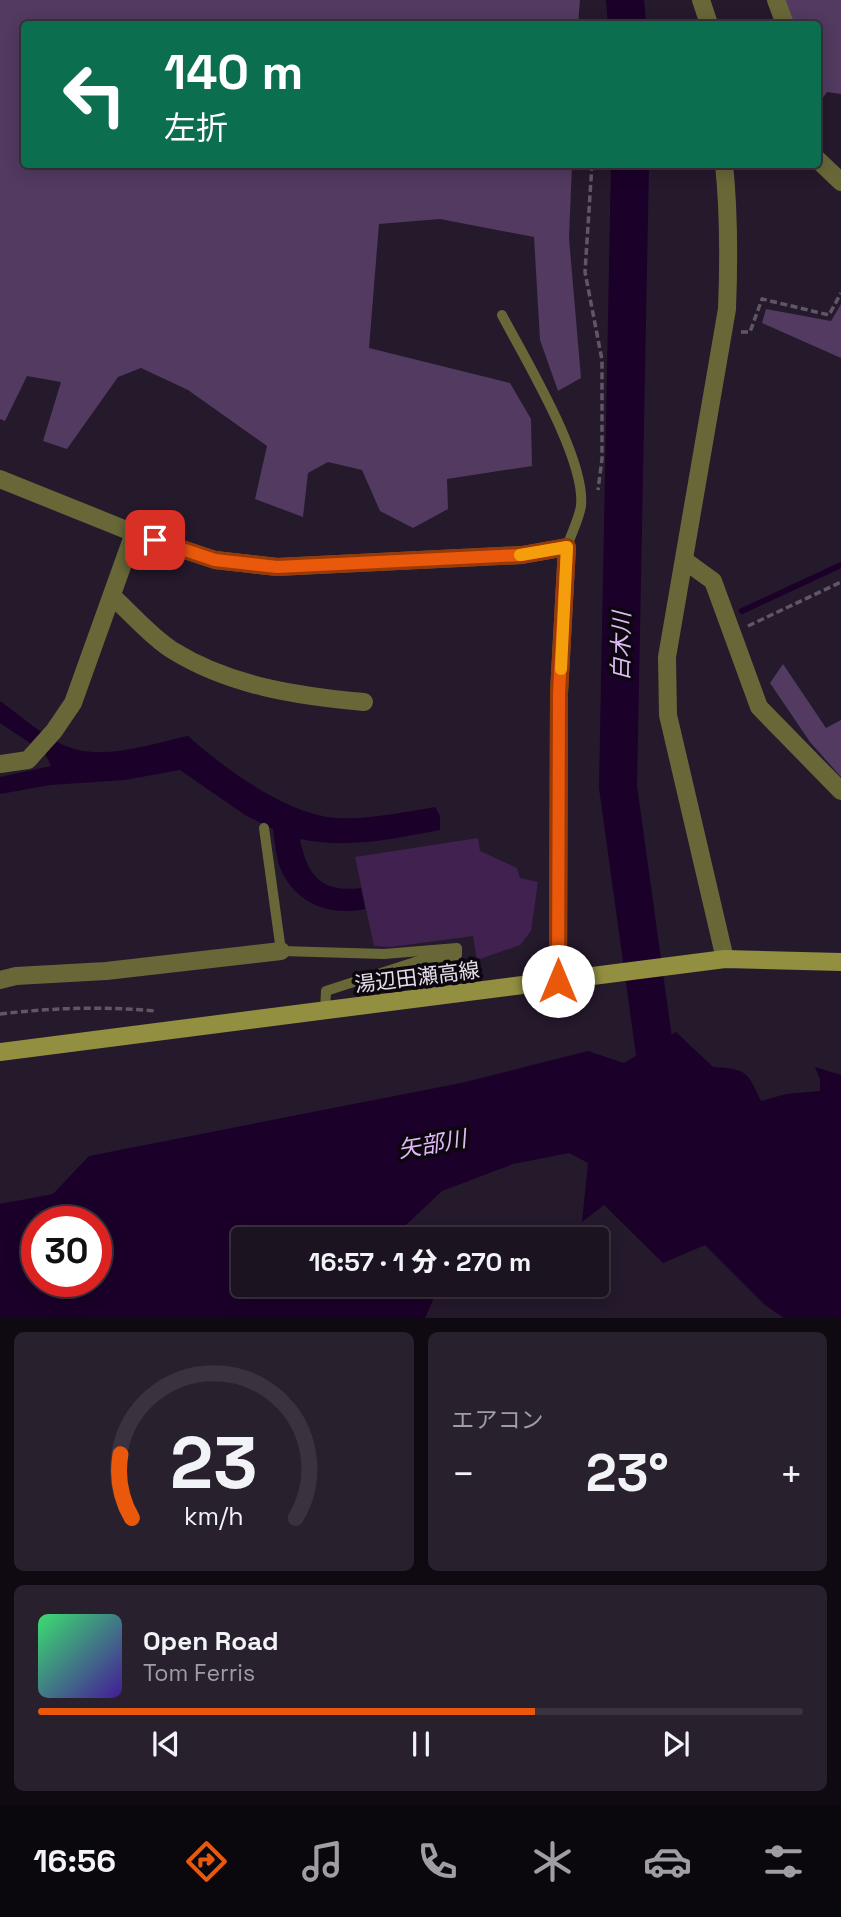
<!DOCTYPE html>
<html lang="ja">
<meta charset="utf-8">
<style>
body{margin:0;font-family:"Space Grotesk","Noto Sans JP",sans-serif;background:#29202e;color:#f1f3f6;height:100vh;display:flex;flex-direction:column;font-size:26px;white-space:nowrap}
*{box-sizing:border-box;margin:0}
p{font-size:23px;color:#a09ea5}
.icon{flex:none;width:38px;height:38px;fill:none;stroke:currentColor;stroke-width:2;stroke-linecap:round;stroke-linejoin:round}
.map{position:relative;height:1318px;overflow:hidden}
.details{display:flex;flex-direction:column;gap:14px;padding:14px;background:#0f0a12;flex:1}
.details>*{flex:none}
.guide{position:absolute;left:21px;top:21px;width:800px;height:147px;border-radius:7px;box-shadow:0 4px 18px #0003,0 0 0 2px #3a323f;background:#0b6e4f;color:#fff;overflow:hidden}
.speed{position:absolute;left:21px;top:1206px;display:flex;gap:14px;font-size:35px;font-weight:700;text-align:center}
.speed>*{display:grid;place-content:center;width:91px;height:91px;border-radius:50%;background:#1c1321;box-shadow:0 4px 18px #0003,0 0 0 2px #3a323f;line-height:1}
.speed .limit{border:10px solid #d22;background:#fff;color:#111}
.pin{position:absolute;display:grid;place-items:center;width:60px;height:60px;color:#fff;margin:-30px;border-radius:14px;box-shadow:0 4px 10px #0006}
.me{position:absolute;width:77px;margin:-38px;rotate:0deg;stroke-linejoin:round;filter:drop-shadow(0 0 5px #0008)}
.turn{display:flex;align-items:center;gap:24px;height:147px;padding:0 28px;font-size:32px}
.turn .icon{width:91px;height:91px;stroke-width:2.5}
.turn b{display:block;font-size:49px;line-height:60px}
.big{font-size:52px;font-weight:800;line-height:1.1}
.details .tile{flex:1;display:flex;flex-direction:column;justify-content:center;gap:10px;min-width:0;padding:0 24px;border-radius:10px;background:#29202e}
.details .dial{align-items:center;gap:0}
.dial svg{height:182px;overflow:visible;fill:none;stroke:#3a323f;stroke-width:7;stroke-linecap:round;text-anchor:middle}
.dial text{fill:#f1f3f6;stroke:none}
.song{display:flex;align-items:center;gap:21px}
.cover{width:84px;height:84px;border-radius:10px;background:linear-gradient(135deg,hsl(140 70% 55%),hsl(260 70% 35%))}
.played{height:7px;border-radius:4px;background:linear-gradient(90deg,#ea580c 65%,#3a323f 65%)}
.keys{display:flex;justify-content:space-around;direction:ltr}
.heat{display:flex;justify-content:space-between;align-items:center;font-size:38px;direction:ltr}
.details .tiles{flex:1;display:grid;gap:14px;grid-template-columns:1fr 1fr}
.tile:last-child{grid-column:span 2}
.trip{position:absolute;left:231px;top:1227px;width:378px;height:70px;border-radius:7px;background:#1c1321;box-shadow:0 4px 18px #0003,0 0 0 2px #3a323f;font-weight:800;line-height:70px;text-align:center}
.tabs{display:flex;height:112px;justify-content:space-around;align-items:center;background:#0b080d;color:#a09ea5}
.tabs .icon{width:49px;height:49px}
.tabs .current{color:#ea580c}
.tabs b{font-size:32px;color:#f1f3f6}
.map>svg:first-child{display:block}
.green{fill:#523a60}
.water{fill:#1b0029;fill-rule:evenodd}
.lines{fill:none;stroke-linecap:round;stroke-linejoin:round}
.stream{stroke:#1b0029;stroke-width:6}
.river{stroke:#1b0029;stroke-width:38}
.building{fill:#402150}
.path{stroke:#615667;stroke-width:3.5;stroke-dasharray:7 3.5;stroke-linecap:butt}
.lane{stroke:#686738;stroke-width:10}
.street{stroke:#686738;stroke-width:18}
.secondary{stroke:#928f41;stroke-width:18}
.route-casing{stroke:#983908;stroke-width:18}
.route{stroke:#ea580c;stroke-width:12}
.slow{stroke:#f59e0b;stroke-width:12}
.labels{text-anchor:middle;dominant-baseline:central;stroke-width:7;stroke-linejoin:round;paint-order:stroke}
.street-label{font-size:21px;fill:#e5ddea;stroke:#0c070f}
.water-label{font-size:23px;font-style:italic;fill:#e0b9f7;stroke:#0c070f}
</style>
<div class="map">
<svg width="841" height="1319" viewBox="0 0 841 1319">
<rect width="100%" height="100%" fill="#25192c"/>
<!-- green -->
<g class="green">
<polygon points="0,0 580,0 578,24 24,24 24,164 572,165 569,238 581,378 558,391 540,340 534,237 440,219 379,224 369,348 510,383 531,419 532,466 447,479 448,509 413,528 380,511 362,470 328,462 308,473 303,517 255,499 267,446 188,390 141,368 118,377 67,449 43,441 61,382 27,376 5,421 0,419"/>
<polygon points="781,0 841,0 841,94 827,92 817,106 817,24 791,24"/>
<polygon points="841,304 841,358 762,323 766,309 831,321"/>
<polygon points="783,664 826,728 841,720 841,777 810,742 770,683"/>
</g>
<!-- water -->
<g class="water">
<path d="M0,701c18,13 35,28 54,39 40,25 91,5 134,-4 37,33 91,72 139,81 29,5 79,-5 108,-10l5,9v14c-51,9 -88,19 -140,9 7,37 22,54 61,49l4,21c-34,7 -67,-4 -83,-37 -6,-12 -7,-30 -9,-43l-28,-14 -65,-45 -55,10 -75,5 -50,9v-17l51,-11 -6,-13 -45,-30z"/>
<path d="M676,1032l37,35c34,2 34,4 48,34l25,-7 34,-3v-12l-5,-12 26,8v243h-57l-19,-13 -60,-60 -42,18 -59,-58 -22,17 6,-59 -19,-10 -56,11 -71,27 -51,48h-148v45l189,1 5,6 -12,27h-425v-114l53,-10 36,-38 372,-73 127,-32 36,12zM37,1222h59v59h-59z"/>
</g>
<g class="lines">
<!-- stream -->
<polyline class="stream" points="742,611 841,565"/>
<!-- river -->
<g class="river">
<polyline points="625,0 627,24"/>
<polyline points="630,164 618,787 661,1097"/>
</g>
</g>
<!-- building -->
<polygon class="building" points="478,838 480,851 517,868 520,878 538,882 531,931 520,945 477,960 473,936 391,947 374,946 355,857"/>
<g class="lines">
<!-- path -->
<g class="path">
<polyline points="592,164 585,272 602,360 602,459 598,490"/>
<polyline points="741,332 750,332 762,299 829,315 841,293"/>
<polyline points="748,626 841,582"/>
<path d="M0,1014c52,-6 102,-8 155,-3"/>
</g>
<!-- lane -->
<g class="lane">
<path d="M502,315c23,44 84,144 79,191 -2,13 -10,28 -14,41"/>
<polyline points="264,828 281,951 384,954 457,948 457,955 415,962 326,991 325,1012"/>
</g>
<!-- street -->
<g class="street">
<polyline points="701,0 709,24"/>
<polyline points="776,0 785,24"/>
<polyline points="817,159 841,182"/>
<path d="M724,164c5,49 5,96 3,145l-60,348 1,58 57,244"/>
<polyline points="0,479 134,533 215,560 277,567 522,555 567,547 559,693 558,981"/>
<polyline points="684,560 713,581 759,707 841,791"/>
<path d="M112,596c19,17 38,40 60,54 58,36 125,46 192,52"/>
<polyline points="0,764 28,760 54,731 73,703 134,533"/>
<polyline points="0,980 16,976 106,971 281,951"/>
</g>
<!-- secondary -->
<polyline class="secondary" points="0,1052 725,959 841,962"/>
</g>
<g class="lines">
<!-- route casing -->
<g class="route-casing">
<polyline id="route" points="155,540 215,560 277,567 522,555 567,547 559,693 558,981"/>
</g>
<!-- route -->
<use href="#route" class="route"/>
<!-- slow -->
<polyline class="slow" points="520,555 567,547 561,669"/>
</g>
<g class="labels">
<!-- street labels -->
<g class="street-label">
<text transform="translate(417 977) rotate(-7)">湯辺田瀬高線</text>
</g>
<!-- water labels -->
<g class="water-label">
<text transform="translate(621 646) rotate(-89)">白木川</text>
<text transform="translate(432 1144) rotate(-10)">矢部川</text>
</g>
</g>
</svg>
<div class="speed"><div class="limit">30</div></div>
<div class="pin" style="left:155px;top:540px;background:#d93025"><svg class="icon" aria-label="arrive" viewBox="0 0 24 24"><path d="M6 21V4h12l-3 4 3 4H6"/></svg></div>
<svg class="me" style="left:558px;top:981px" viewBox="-20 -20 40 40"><circle r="19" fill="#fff"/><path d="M0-13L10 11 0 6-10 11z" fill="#ea580c"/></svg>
<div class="trip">16:57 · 1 分 · 270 m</div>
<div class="guide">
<div class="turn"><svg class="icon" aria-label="left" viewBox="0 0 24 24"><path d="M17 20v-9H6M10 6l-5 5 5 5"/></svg><div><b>140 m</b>左折</div></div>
</div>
</div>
<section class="details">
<div class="tiles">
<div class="tile dial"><svg viewBox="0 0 100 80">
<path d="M14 69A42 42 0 1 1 86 69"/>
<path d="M14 69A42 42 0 0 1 9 41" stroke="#ea580c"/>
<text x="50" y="56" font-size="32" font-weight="700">23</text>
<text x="50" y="72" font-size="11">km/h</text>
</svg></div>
<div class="tile"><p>エアコン</p>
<div class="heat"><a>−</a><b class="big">23°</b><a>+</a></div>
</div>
<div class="tile">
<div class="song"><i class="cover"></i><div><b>Open Road</b><p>Tom Ferris</p></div></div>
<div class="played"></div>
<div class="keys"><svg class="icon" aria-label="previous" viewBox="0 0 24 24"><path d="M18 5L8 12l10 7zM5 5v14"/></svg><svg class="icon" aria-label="pause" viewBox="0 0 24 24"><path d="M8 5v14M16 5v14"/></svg><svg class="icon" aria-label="next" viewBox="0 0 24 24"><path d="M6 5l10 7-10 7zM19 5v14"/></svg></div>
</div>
</div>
</section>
<nav class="tabs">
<b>16:56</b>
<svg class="icon current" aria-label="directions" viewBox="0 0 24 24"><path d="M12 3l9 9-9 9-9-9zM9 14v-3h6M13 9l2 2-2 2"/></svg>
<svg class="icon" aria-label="music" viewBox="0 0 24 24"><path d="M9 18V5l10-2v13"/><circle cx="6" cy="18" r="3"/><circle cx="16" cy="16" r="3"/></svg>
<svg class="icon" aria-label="phone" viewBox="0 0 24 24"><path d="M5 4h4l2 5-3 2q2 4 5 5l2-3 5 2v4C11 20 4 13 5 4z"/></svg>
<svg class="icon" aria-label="climate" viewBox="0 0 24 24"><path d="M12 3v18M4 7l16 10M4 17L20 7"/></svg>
<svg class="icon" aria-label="car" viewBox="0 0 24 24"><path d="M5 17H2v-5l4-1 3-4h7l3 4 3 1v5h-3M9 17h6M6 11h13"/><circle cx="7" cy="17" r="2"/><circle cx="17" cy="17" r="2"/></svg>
<svg class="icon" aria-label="filters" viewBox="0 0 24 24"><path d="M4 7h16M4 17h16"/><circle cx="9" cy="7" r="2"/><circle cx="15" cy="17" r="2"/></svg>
</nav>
